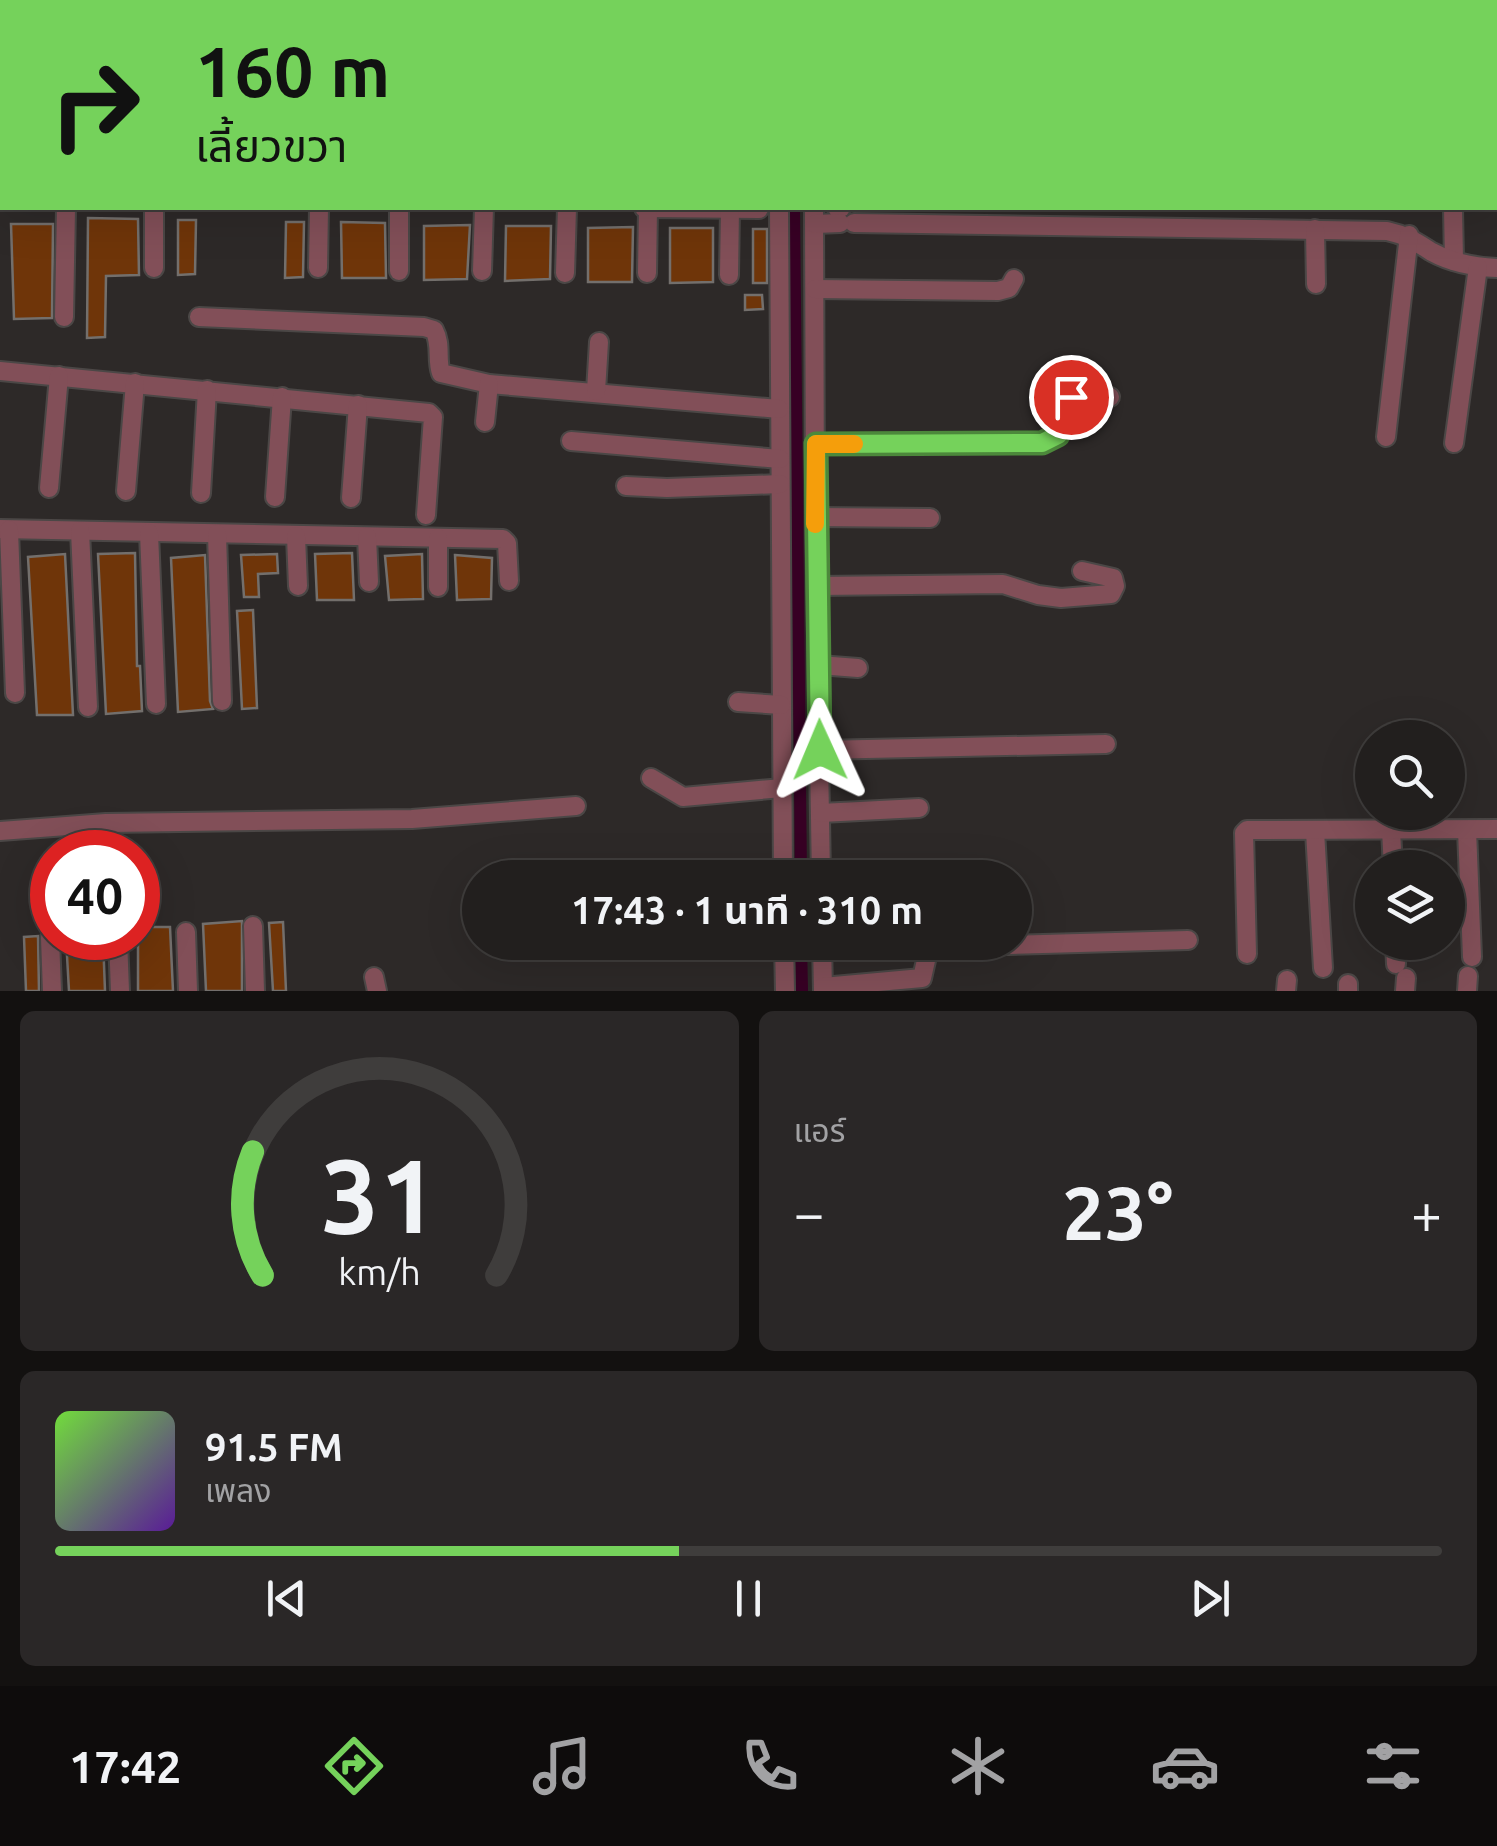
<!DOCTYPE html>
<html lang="th">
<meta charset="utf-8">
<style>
body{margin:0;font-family:Ubuntu,"Noto Sans Thai",sans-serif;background:#2a2727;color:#f1f3f6;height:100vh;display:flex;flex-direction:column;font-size:38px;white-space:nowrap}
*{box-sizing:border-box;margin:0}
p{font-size:32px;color:#a2a2a4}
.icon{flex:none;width:55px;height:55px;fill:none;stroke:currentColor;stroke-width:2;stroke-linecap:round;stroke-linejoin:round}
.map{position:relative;height:991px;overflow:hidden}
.side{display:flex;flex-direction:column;gap:20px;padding:20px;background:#131110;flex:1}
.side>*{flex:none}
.guide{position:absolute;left:0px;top:0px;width:1498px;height:210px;box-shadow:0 10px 40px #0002,0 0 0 2px #3f3d3c;background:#75d25b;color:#111;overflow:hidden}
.tools{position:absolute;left:1355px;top:720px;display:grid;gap:20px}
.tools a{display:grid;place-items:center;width:110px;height:110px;border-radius:50%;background:#221f1e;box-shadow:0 10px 40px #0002,0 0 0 2px #3f3d3c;font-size:50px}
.speed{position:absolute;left:30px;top:830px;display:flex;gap:20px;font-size:50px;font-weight:700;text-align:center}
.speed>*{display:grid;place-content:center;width:130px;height:130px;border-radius:50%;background:#221f1e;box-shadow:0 10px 40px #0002,0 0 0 2px #3f3d3c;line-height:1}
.speed .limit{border:15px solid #d22;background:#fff;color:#111}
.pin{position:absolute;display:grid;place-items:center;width:85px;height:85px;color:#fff;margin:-42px;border:5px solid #fff;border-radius:50%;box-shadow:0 2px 10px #0007}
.me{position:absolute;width:110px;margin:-55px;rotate:359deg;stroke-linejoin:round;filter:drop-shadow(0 0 8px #0008)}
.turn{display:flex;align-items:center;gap:35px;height:210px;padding:0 30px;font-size:45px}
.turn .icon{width:130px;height:130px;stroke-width:2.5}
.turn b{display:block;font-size:70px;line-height:85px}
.big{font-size:75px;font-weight:700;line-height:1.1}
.side .card{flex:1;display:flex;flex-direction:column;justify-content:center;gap:15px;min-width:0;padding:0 35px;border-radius:15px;background:#2a2727}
.side .dial{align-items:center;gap:0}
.dial svg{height:260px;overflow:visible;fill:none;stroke:#3f3d3c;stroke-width:7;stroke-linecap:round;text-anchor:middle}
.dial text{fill:#f1f3f6;stroke:none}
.song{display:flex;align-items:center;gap:30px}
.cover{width:120px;height:120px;border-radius:15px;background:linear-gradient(135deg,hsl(100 70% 55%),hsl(270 70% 35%))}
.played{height:10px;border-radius:5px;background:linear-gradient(90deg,#75d25b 45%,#3f3d3c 45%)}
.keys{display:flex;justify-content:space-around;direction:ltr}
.heat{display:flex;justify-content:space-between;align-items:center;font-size:55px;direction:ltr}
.side .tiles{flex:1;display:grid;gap:20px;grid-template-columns:1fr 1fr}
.card:last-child{grid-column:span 2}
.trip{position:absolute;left:462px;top:860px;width:570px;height:100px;border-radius:50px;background:#221f1e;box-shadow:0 10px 40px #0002,0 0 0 2px #3f3d3c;font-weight:700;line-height:100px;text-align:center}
.tabs{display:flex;height:160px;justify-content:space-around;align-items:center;background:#0e0c0c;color:#a2a2a4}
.tabs .icon{width:70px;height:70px}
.tabs .current{color:#75d25b}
.tabs b{font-size:45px;color:#f1f3f6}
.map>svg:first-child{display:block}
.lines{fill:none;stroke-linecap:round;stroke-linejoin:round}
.canal{stroke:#370024;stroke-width:12}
.building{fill:#6f3509;stroke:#736f6c;stroke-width:2.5}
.minor-casing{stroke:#4b4746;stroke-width:22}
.minor{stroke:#824f58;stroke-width:18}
.route-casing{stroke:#4c883b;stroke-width:25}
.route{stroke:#75d25b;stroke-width:18}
.slow{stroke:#f59e0b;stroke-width:18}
</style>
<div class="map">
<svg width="1497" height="991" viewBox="0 0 1497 991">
<rect width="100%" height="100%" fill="#2d2928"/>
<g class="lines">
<!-- canal -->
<g class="canal">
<polyline points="793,0 793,2"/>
<polyline points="794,208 801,878"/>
<polyline points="801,942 802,991"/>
</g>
</g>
<!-- building -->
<g class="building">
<polygon points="88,218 138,219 139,275 106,276 105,337 87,338"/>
<polygon points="178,220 196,220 195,274 178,275"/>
<polygon points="286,222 304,222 303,277 285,278"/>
<polygon points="341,222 385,223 386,278 342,278"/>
<polygon points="11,224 53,224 52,318 14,319"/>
<polygon points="470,225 467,279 424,280 424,226"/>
<polygon points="506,226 551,226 550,279 505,281"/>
<polygon points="633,227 632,282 588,282 588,228"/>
<polygon points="670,228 713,228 713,282 670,283"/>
<rect x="753" y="229" width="14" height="54"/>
<polygon points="745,295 762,295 763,309 745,310"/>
<polygon points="135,553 137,666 140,666 142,711 106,714 98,554"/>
<polygon points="352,553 354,600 317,600 315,554"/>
<polygon points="65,554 73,715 37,715 28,557"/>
<polygon points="277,554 278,573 258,574 259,597 244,597 241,555"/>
<polygon points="422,554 423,599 389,600 385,556"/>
<polygon points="205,555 210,701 213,709 178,712 171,558"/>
<polygon points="455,555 492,558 491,599 457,600"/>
<polygon points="253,610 257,708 242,709 237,611"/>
<polygon points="242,921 242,991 206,991 203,924"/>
<polygon points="283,922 286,991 273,991 269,923"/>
<polygon points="138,927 170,927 173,991 138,991"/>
<polygon points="38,936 39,991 26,991 24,937"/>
<polygon points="66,938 103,938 105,991 69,991"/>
</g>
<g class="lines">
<!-- minor casing -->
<g class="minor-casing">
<g id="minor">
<polyline points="401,0 440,0"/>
<polyline points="778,0 778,2"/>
<polyline points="1112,0 1195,2"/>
<polyline points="825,2 853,0"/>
<polyline points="1495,12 1497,12"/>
<polyline points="1495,107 1497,107"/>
<polyline points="0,197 2,197"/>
<polyline points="644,208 759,209"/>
<polyline points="779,208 783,878"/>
<polyline points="814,208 815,517 821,878"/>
<polyline points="837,208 841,208"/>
<polyline points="1453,208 1454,261"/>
<path d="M854,223l533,8c19,4 29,11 45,21 20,11 43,15 65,16"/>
<polyline points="815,224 840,223"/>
<polyline points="1315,229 1316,284"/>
<polyline points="154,268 154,208"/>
<polyline points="318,268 319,208"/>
<polyline points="399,271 399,208"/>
<polyline points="482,271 484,208"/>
<polyline points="565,273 567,208"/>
<polyline points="647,273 648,208"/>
<polyline points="729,275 730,209"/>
<polyline points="815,289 998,291 1009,288 1014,279"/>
<polyline points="64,317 66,208"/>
<path d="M199,317l225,10 10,3c8,15 2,28 7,43l48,11 290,25"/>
<polyline points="0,371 429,413 433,417 426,515"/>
<polyline points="596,391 599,342"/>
<polyline points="485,422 489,384"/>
<polyline points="1386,437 1409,235"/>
<polyline points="571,441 780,459"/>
<polyline points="1454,443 1478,267"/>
<polyline points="815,444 1042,443 1058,435 1066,398 1110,397"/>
<polyline points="626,486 667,488 780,484"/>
<polyline points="49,488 59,376"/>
<polyline points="126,491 135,383"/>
<polyline points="201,493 207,390"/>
<polyline points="275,497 282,397"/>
<polyline points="351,498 358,405"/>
<polyline points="815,517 930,518"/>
<polyline points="0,529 503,539 507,543 509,581"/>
<polyline points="9,530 15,693"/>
<polyline points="80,531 88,707"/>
<polyline points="149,533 156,704"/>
<polyline points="217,534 222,701"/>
<polyline points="296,536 298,586"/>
<polyline points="367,537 369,582"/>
<polyline points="438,538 438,587"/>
<polyline points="817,586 1003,584 1038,595 1061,598 1111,594 1115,586 1113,578 1082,571"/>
<polyline points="819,665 858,668"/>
<polyline points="738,702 781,705"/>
<polyline points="820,750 1106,744"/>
<polyline points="651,778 683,797 782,788"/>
<polyline points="821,813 919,808"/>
<polyline points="1391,830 1393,868"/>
<polyline points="1467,830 1472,957"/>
<polyline points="0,831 106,823 412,819 576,806"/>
<polyline points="1315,831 1323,968"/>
<polyline points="253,926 255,991"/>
<polyline points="186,932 188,991"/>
<polyline points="50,938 52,991"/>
<polyline points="118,938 120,991"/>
<polyline points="784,942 785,991"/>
<polyline points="822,942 823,991"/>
<polyline points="1395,942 1396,964"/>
<polyline points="1247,954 1244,833 1247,830 1497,829"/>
<polyline points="374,977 377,991"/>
<polyline points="823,987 922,978 927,956 934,947 1188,940"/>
<polyline points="1286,991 1287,980"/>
<polyline points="1348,991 1348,984"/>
<polyline points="1405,991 1406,978"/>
<polyline points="1467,991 1468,976"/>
</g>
</g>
<!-- minor -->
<use href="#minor" class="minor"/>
</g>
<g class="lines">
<!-- route casing -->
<g class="route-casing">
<polyline id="route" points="820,750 816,444 1042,443 1058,435 1064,403 1071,397"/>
</g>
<!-- route -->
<use href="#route" class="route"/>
<!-- slow -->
<polyline class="slow" points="815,524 816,444 854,444"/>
</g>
</svg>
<div class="tools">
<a><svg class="icon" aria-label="search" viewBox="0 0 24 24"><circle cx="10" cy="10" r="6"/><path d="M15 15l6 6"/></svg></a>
<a><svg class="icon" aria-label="layers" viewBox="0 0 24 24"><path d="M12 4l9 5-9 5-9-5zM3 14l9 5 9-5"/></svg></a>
</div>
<div class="speed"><div class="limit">40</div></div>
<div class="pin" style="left:1071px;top:397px;background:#d93025"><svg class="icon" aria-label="arrive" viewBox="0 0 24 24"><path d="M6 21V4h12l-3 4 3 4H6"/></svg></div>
<svg class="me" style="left:820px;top:750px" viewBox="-20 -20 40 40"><path d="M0-17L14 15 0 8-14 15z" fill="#75d25b" stroke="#fff" stroke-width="4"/></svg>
<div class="trip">17:43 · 1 นาที · 310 m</div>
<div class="guide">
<div class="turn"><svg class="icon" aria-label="right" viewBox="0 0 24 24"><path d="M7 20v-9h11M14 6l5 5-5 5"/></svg><div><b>160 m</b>เลี้ยวขวา</div></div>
</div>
</div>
<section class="side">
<div class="tiles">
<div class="card dial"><svg viewBox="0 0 100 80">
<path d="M14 69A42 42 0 1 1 86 69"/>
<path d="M14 69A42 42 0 0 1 11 31" stroke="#75d25b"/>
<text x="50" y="56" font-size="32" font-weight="700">31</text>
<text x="50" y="72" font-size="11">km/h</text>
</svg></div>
<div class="card"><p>แอร์</p>
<div class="heat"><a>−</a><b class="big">23°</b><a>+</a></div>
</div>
<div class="card">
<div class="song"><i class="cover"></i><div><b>91.5 FM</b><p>เพลง</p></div></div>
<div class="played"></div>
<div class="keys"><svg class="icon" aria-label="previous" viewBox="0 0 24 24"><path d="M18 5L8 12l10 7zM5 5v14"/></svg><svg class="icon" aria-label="pause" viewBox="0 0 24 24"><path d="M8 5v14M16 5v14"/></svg><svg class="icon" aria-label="next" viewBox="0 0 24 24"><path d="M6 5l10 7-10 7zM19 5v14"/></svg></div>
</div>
</div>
</section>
<nav class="tabs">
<b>17:42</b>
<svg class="icon current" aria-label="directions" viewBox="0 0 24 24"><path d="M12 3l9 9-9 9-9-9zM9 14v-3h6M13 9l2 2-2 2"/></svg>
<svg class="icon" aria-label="music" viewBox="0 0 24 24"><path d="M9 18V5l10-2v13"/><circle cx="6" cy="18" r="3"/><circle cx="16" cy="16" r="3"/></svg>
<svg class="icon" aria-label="phone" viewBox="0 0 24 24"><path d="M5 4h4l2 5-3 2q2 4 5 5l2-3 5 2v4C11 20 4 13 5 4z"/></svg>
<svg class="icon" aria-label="climate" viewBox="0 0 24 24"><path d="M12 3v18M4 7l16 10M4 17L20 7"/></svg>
<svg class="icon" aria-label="car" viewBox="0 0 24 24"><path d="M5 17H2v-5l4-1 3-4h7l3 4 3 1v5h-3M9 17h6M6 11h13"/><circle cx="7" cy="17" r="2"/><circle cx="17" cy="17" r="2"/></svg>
<svg class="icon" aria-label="filters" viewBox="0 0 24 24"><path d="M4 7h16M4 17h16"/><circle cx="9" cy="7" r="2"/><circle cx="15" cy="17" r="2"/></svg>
</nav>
